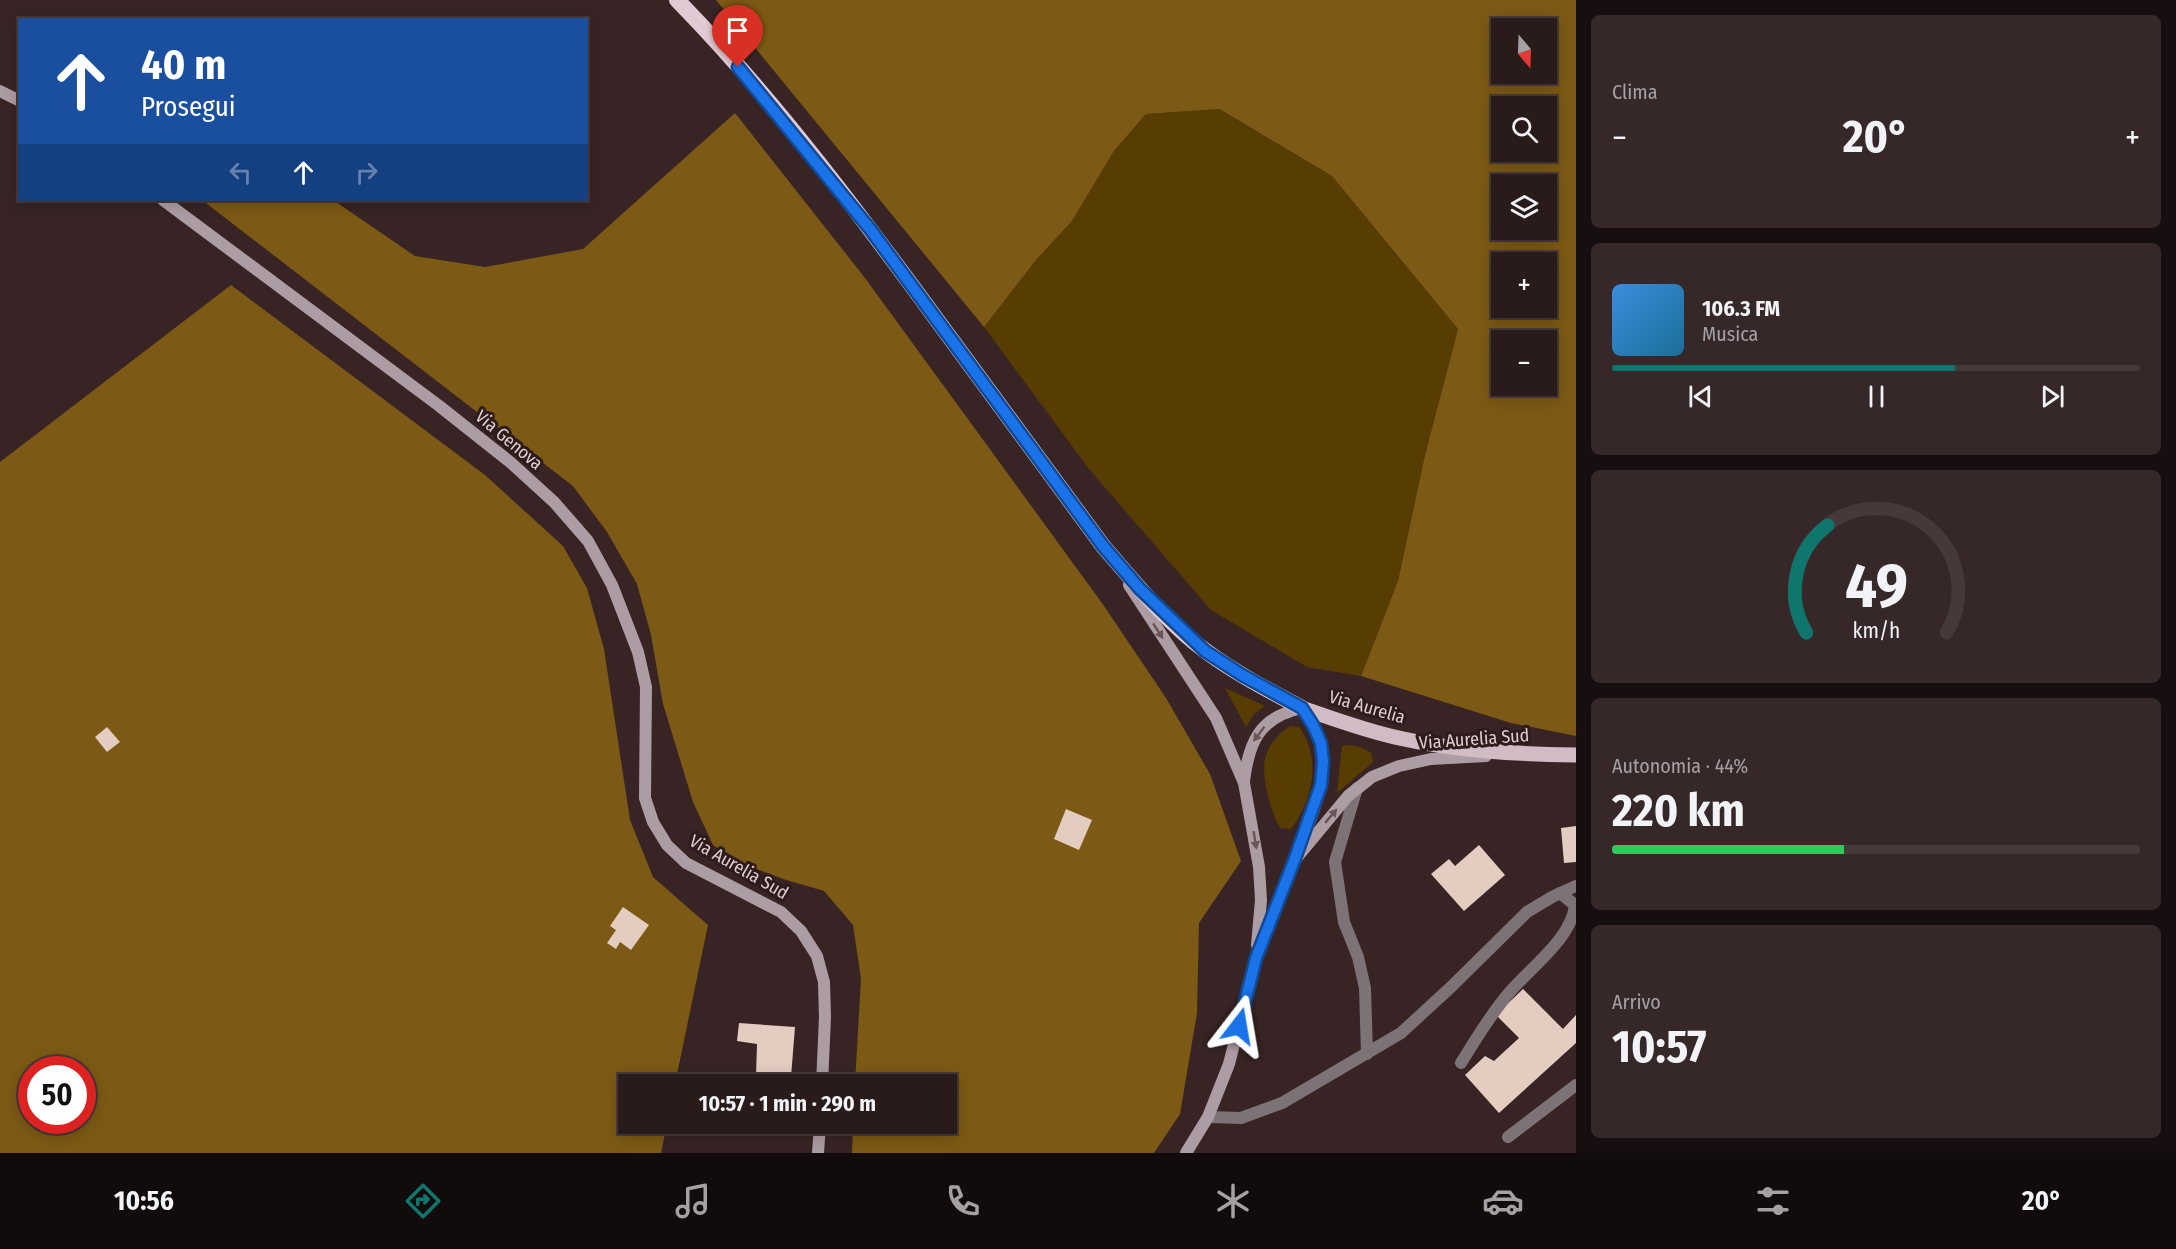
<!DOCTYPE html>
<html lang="it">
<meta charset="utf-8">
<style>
body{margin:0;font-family:"Fira Sans Condensed",sans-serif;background:#362828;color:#f1f3f6;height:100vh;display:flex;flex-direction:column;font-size:22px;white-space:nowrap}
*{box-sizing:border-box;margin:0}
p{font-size:20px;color:#a5a1a3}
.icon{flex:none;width:33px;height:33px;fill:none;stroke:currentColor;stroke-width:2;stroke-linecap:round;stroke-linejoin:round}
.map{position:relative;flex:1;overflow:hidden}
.drawer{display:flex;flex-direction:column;gap:15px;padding:15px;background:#170f0f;width:600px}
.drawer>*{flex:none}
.top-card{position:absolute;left:18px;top:18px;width:570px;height:183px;border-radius:0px;box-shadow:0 3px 15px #0003,0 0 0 2px #46393a;background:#1a4fa0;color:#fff;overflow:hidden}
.needle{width:39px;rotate:161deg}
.fabs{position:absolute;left:1491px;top:18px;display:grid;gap:12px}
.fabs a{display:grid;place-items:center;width:66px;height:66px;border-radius:0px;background:#2a1b1b;box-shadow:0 3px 15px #0003,0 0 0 2px #46393a;font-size:30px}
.speed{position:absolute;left:18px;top:1056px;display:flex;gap:12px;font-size:30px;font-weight:700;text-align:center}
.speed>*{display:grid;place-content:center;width:78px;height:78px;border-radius:50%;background:#2a1b1b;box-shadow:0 3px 15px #0003,0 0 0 2px #46393a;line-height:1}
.speed .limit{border:9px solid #d22;background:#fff;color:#111}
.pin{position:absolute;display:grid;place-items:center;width:51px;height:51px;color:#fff;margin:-62px -26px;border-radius:50% 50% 50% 0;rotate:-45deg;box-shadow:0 0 6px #0007}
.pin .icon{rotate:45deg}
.me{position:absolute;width:66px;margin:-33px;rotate:14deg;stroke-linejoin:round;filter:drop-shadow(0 0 4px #0008)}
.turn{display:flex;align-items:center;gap:21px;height:126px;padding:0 24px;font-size:27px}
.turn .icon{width:78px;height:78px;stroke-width:2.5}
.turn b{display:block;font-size:42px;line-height:51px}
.lanes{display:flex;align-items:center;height:57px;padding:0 24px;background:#0003;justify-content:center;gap:30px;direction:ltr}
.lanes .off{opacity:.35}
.big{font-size:45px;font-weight:700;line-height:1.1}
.drawer .tile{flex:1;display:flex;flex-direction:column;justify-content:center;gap:9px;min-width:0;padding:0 21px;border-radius:9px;background:#362828}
.drawer .dial{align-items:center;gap:0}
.dial svg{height:156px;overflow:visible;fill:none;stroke:#46393a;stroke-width:7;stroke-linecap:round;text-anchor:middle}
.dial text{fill:#f1f3f6;stroke:none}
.song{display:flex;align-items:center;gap:18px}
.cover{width:72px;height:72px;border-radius:9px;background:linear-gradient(135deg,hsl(210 70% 55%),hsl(200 70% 35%))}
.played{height:6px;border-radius:3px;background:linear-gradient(90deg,#0f766e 65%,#46393a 65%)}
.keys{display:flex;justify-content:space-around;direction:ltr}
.heat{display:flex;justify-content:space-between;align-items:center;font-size:33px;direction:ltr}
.charge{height:9px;border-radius:4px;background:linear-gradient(90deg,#34c759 44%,#46393a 0)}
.trip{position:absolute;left:618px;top:1074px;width:339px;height:60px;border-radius:0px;background:#2a1b1b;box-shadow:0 3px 15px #0003,0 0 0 2px #46393a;font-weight:700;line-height:60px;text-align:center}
.dock{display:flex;height:96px;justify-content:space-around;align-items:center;background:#110b0b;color:#a5a1a3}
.dock .icon{width:42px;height:42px}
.dock .on{color:#0f766e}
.dock b{font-size:27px;color:#f1f3f6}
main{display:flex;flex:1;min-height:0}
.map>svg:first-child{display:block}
.green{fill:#583d02}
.forest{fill:#7c5914;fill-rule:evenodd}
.building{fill:#e3ccc0}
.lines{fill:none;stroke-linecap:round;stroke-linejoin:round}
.minor{stroke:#7d7377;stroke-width:12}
.secondary{stroke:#ac9ca3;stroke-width:12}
.primary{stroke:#d1bcc5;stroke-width:15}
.trunk{stroke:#e2cad4;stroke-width:16}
.oneway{fill:#675558}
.route-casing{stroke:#114b97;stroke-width:15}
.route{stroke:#1a73e8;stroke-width:10}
.labels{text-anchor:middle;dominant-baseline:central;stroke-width:6;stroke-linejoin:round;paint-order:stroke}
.street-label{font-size:18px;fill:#ddcfcf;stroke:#2e1b1b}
</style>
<main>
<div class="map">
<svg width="1576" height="1153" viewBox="0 0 1576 1153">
<rect width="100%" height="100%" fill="#382424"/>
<!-- green -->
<g class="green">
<polygon points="1218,109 1332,176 1458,329 1425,455 1398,581 1361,676 1307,667 1211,610 1089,469 984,327 1036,260 1072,221 1114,151 1146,114"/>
<polygon points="1225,688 1265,706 1254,714 1246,727"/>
<path d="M1290,726l9,1c23,30 14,74 -8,102l-11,-1c-9,-16 -19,-51 -15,-69 3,-15 14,-25 25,-33z"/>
<polygon points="1349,745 1360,747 1371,753 1373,762 1337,793 1342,746"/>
</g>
<!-- forest -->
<g class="forest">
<path d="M716,0h860v736l-65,-13 -150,-47 37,-95 27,-126 33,-126 -126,-153 -113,-67 -73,5 -32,37 -42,70 -36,39 -52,67zM1502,28h44v46h-44zM1502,106h44v46h-44zM1502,184h44v46h-44zM1502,262h44v46h-44zM1502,340h44v46h-44z"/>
<polygon points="735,113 865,278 1102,603 1166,698 1210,774 1241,861 1199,923 1197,1013 1180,1114 1154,1153 852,1153 853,1124 946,1124 946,1084 855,1084 861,979 853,925 824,891 783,879 739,862 713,845 693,802 663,704 651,635 637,584 607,532 573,486 202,200 333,200 415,256 485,267 583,249"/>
<path d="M231,285l254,190 78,71 24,42 17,61 26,171 23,57 55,48 -33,159h-47v40h39l-6,29h-661v-691zM32,1070h50v50h-50z"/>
</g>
<!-- building -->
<g class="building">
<polygon points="107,727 120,742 107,752 95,737"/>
<polygon points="1066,809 1092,820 1079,850 1054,839"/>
<polygon points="1576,826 1576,862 1564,863 1561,828"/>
<polygon points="1479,845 1505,875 1464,911 1431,874 1449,859 1455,866"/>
<polygon points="623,907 649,925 631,950 620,942 616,949 607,943 616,930 610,926"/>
<polygon points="1523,989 1563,1029 1576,1015 1576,1043 1499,1113 1465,1075 1485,1056 1494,1061 1519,1038 1496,1015"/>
<polygon points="739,1023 795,1027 791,1077 756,1075 757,1044 737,1041"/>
</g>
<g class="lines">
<!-- minor -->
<g class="minor">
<polyline points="1357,788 1335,862 1344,922 1358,957 1365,988 1367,1054"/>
<path d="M1461,1063c15,-24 29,-48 48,-70 21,-25 63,-55 66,-88l-15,-12"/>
<polyline points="1208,1117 1241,1118 1282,1103 1401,1033 1451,987 1527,912 1552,897 1576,886"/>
<polyline points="1508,1137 1576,1085"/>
</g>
<!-- secondary -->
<g class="secondary">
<polyline points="0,91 20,101"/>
<polyline points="163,200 438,405 510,462 554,502 588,541 612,585 638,652 646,687 645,798 653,822 667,845 686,863 781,912 801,931 817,956 824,982 825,1017 822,1084"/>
<polyline points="1129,585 1216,718 1244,783 1259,867 1261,900 1257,945"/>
<path d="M1244,781c5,-40 16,-64 58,-73 7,11 14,21 18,33 11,35 -9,76 -21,108"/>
<polyline points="818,1153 820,1124"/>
<polyline points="1186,1153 1208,1117 1229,1064 1256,958 1294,861 1348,796 1372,777 1399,766 1431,759 1486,756"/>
</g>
<!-- primary -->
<path class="primary" d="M1302,708c32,11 64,23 97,30 57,13 118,16 177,17"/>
<!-- trunk -->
<path class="trunk" d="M677,0c96,98 179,209 260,320 55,75 111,151 166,226 32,37 64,77 104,106 30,22 63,39 95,56"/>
</g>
<!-- one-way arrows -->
<defs><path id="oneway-solid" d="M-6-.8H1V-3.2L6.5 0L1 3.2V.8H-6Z" transform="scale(1.5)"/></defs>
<g class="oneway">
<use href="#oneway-solid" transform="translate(1158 631) rotate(57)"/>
<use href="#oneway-solid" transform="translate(1259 734) rotate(127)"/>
<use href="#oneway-solid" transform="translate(1331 816) rotate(-50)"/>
<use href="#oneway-solid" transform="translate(1255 840) rotate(81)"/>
</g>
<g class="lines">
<!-- route casing -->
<g class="route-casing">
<polyline id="route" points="738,67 870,229 1103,546 1140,589 1205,651 1242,675 1302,708 1313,725 1321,743 1323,761 1321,785 1294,861 1256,958 1239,1026"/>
</g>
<!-- route -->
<use href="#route" class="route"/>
</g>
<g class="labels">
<!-- street labels -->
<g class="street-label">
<text transform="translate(509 440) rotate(40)">Via Genova</text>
<text transform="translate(1367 707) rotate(16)">Via Aurelia</text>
<text transform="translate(1474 739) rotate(-4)">Via Aurelia Sud</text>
<text transform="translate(739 867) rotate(30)">Via Aurelia Sud</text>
</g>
</g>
</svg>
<div class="fabs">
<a><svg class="needle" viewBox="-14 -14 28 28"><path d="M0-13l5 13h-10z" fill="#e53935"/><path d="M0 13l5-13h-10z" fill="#a5a1a3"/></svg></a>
<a><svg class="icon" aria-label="search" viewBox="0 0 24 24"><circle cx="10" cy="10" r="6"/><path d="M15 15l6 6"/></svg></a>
<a><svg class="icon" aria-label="layers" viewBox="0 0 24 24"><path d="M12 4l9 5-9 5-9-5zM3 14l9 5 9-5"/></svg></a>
<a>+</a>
<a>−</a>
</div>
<div class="speed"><div class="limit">50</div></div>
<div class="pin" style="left:738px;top:67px;background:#d93025"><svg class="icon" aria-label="arrive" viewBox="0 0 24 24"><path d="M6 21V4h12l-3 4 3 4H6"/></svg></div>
<svg class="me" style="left:1239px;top:1026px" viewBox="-20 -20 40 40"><path d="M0-17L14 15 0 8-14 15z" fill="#1a73e8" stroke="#fff" stroke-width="4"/></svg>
<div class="trip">10:57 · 1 min · 290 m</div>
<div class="top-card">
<div class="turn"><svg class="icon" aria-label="ahead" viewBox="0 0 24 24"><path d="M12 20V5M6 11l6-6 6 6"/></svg><div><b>40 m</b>Prosegui</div></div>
<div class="lanes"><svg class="icon off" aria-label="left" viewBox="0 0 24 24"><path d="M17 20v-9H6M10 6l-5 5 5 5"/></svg><svg class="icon" aria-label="ahead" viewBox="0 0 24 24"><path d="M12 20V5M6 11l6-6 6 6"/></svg><svg class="icon off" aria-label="right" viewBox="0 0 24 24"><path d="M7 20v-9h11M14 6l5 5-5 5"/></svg></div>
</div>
</div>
<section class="drawer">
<div class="tile"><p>Clima</p>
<div class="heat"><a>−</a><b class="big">20°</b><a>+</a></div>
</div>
<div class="tile">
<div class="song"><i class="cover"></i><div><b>106.3 FM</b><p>Musica</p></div></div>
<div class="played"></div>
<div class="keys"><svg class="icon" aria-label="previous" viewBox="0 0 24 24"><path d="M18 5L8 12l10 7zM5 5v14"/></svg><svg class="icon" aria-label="pause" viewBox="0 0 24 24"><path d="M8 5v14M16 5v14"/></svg><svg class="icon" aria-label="next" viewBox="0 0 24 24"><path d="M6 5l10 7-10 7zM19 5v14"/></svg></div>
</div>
<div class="tile dial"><svg viewBox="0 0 100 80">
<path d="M14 69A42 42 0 1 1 86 69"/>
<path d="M14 69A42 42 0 0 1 25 14" stroke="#0f766e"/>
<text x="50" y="56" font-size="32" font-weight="700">49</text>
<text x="50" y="72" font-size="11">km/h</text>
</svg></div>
<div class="tile"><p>Autonomia · 44%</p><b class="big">220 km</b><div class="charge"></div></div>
<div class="tile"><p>Arrivo</p><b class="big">10:57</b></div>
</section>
</main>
<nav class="dock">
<b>10:56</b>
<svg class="icon on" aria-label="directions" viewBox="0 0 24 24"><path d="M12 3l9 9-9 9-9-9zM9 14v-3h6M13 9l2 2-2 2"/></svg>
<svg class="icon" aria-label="music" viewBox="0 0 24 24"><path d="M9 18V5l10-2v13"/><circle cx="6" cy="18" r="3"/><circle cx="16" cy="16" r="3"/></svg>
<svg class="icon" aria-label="phone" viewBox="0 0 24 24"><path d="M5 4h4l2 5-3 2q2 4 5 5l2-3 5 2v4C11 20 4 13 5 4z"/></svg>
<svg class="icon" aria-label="climate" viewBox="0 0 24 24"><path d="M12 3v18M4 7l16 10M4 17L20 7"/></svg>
<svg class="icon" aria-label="car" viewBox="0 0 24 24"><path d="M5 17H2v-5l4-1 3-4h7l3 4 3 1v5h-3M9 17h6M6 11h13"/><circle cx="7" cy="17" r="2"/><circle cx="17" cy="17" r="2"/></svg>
<svg class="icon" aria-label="filters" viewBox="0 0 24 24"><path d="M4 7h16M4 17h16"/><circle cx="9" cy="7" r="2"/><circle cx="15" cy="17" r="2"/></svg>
<b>20°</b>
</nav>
